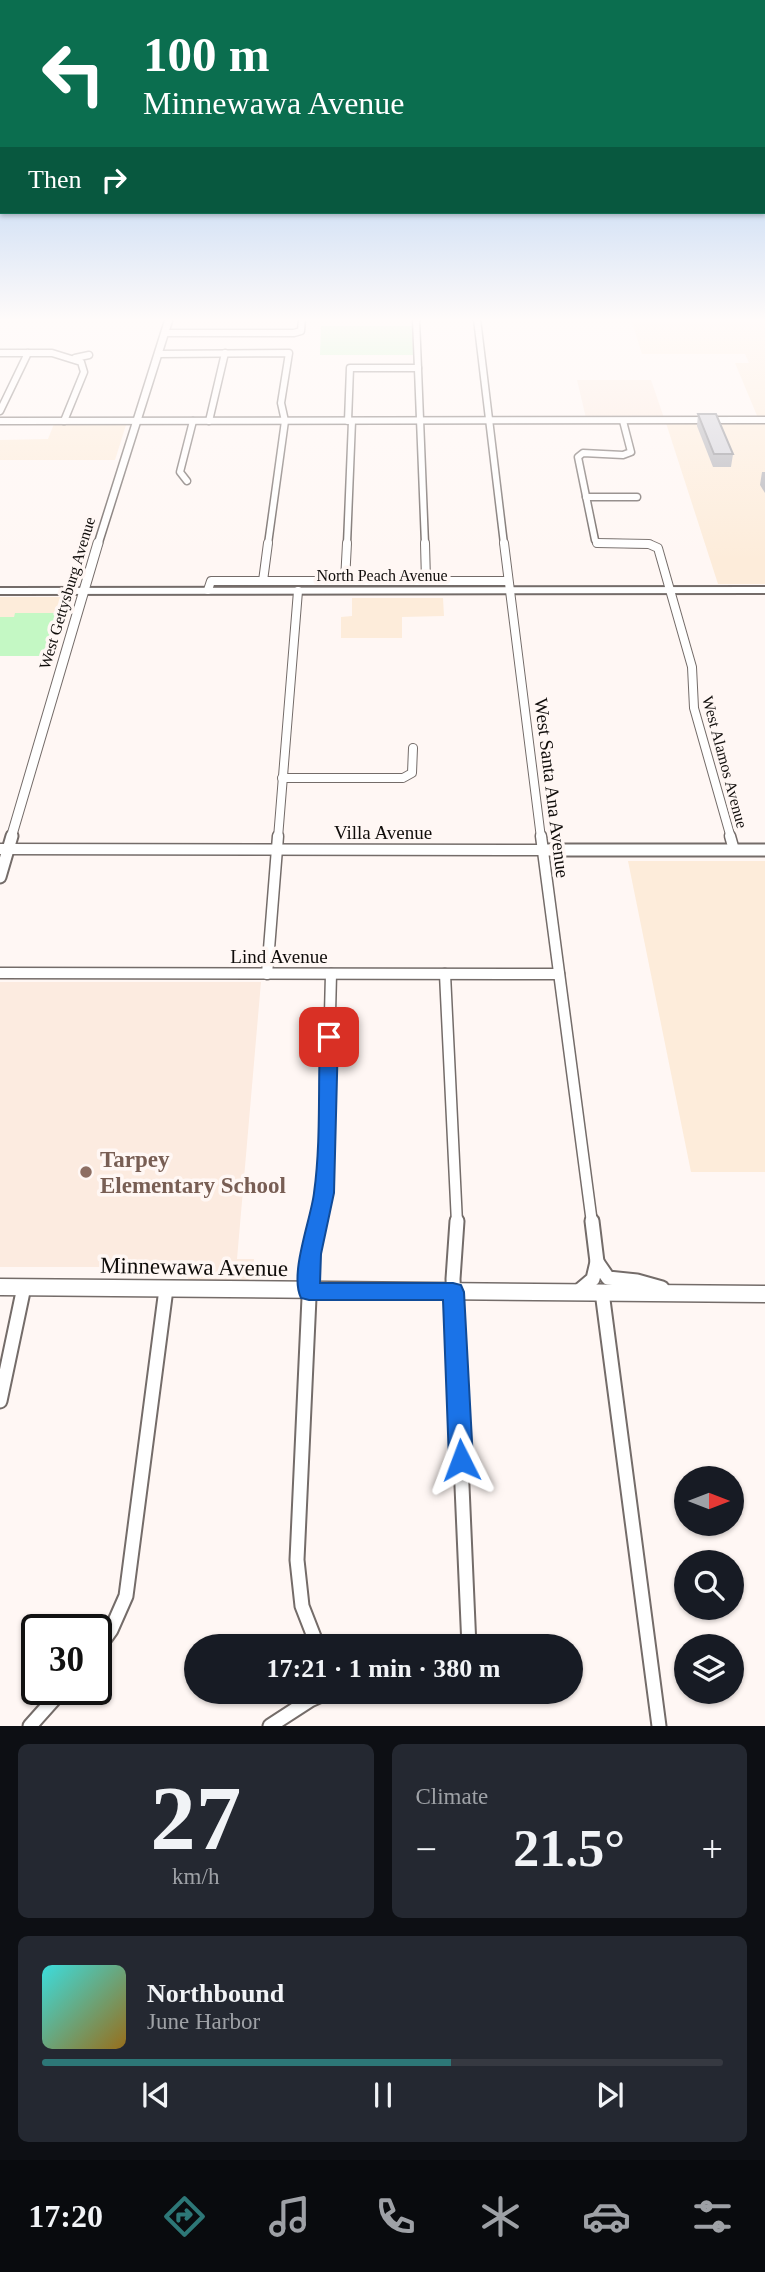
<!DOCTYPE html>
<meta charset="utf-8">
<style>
body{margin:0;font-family:"Times New Roman",serif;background:#242831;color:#f1f3f6;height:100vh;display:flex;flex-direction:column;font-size:26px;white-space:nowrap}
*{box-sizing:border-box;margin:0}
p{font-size:23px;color:#9ea1a6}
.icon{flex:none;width:38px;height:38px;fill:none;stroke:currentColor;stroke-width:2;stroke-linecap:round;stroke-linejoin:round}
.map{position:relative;height:1726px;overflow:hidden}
.drawer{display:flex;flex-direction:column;gap:18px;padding:18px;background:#0d0f14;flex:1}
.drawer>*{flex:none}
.top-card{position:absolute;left:0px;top:0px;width:766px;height:214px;box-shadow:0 2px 5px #0004;background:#0b6e4f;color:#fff;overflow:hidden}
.needle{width:46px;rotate:90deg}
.controls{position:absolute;left:674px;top:1466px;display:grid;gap:14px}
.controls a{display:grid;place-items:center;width:70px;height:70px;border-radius:50%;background:#171b24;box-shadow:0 2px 5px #0004;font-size:35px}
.speed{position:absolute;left:21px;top:1614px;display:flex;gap:14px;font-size:35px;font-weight:700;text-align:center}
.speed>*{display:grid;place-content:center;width:91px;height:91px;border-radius:50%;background:#171b24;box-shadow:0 2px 5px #0004;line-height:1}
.speed .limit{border:4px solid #111;border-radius:10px;background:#fff;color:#111}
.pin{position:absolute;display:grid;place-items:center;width:60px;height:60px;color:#fff;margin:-30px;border-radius:14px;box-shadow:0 4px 10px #0006}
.me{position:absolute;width:77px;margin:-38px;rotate:357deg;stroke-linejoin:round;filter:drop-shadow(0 0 5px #0008)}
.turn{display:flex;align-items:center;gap:24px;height:147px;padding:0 28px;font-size:32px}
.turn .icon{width:91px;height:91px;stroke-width:2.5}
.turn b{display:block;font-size:49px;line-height:60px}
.then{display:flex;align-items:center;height:66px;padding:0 28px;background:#0003;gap:14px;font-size:26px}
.big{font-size:52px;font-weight:700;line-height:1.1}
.drawer .widget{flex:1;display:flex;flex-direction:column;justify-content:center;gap:10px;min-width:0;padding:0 24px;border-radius:10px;background:#242831}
.drawer .dial{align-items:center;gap:0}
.dial b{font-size:91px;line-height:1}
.song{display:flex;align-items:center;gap:21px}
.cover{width:84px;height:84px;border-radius:10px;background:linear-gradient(135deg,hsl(180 70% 55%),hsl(40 70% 35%))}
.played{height:7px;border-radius:4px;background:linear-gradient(90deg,#2d7777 60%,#363941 60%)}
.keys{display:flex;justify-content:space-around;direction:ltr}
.heat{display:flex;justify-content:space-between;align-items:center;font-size:38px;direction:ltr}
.drawer .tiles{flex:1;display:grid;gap:18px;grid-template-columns:1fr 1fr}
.widget:last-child{grid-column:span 2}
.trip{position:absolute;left:184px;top:1634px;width:399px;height:70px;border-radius:35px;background:#171b24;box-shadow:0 2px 5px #0004;font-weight:700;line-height:70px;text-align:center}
.menu{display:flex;height:112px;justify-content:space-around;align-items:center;background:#090b0e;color:#9ea1a6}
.menu .icon{width:49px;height:49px}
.menu .on{color:#2d7777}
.menu b{font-size:32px;color:#f1f3f6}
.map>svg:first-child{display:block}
.commercial{fill:#fdecda}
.education{fill:#fcebe0}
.green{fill:#c4f8c4}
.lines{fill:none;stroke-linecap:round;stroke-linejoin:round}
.minor-far3-casing{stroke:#746c69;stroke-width:9}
.minor-far2-casing{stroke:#746c69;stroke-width:10}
.minor-far1-casing{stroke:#746c69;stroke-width:13}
.minor-casing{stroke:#746c69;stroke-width:17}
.tertiary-far3-casing{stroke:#746c69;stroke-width:10}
.tertiary-far2-casing{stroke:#746c69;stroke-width:11}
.tertiary-far1-casing{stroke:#746c69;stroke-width:15}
.tertiary-casing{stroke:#746c69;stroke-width:19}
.secondary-casing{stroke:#746c69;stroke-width:4}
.minor-far3{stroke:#fff;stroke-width:6}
.minor-far2{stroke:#fff;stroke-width:8}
.minor-far1{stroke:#fff;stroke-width:10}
.minor{stroke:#fff;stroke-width:13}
.tertiary-far3{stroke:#fff;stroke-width:7}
.tertiary-far2{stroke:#fff;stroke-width:9}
.tertiary-far1{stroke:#fff;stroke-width:11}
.tertiary{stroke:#fff;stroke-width:16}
.secondary{fill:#fff;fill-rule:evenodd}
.wall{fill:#b5b5bb}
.building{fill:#d2d2da;stroke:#939399;stroke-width:2}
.route{fill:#1a73e8;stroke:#114b97;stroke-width:2}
.education-dot{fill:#8d6e63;stroke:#fff7f4;stroke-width:2.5}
.labels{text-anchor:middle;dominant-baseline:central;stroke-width:7;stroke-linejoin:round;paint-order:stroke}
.far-street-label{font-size:16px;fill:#100d0b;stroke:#fff7f4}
.street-label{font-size:19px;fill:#100d0b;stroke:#fff7f4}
.near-education-label{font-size:23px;font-weight:bold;fill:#785e54;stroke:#fff7f4;text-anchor:start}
.near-street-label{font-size:23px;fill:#100d0b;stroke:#fff7f4}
</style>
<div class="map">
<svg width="765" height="1726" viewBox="0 0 765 1726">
<rect width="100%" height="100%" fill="#fff7f4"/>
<!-- commercial -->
<g class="commercial">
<polygon points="631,319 765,319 765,418 758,418 735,363 749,363 745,354 642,354"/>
<polygon points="666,423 765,423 765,584 718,584"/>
<polygon points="54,424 125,424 126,425 115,460 0,460 0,440 48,439"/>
<polygon points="0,597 66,597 69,599 64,613 16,613 14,617 0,617"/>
<polygon points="352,598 443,598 444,616 402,617 402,638 341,638 341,617 352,616"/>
<polygon points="628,861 765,861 765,1172 691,1172"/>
</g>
<!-- education -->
<g class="education">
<polygon points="577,380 651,380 664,418 586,418"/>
<polygon points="0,982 261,982 237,1259 254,1259 252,1280 191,1283 180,1267 0,1267"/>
</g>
<!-- green -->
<g class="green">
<polygon points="321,326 412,326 413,355 320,355"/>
<polygon points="15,613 64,613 53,656 0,656 0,617 14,617"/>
</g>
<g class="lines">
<!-- minor-far3 casing -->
<g class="minor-far3-casing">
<g id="minor-far3">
<polyline points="416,319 425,544"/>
<polyline points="477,319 504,544"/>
<polyline points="165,333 294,333 301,331 302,319"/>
<polyline points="0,353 52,353 81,362 84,372 64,421"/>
<polyline points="158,354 289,353 281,403 285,421 268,544"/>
<polyline points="75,358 89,355"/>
<polyline points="0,411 28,353"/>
<polyline points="0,421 765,420"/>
<polyline points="209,421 225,353"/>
<polyline points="348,421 350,368 418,368"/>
<polyline points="623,421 631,452 623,455 583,453 578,457 595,540 597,543 650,544"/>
<polyline points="187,481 180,472 193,421"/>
<polyline points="586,497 637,497"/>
<polyline points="347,544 352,421"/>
</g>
</g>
<!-- minor-far2 casing -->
<g class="minor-far2-casing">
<g id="minor-far2">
<polyline points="425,543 426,581"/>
<polyline points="504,543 541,838"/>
<polyline points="597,543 649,544 658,548 692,667 694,708 731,838"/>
<polyline points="263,581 268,543"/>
<polyline points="345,581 347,543"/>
<polyline points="208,590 211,581 507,581"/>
<polyline points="282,778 403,778 412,773 413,748"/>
<polyline points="278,838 298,591"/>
</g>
</g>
<!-- minor-far1 casing -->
<g class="minor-far1-casing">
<g id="minor-far1">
<polyline points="541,836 592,1223"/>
<polyline points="730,836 734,850"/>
<polyline points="0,849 543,850"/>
<polyline points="0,973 559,974"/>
<polyline points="267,974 278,836"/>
<polyline points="445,974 457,1223"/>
<polyline points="317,1223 326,1174 331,974"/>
</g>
</g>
<!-- minor casing -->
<g class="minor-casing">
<g id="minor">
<polyline points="317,1221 311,1254 297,1560 302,1606 318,1647"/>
<polyline points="457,1221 453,1279 469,1647"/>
<polyline points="597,1262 608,1278 637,1281 662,1288"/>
<polyline points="580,1290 593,1279 597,1262 592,1221"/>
<polyline points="602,1292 659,1726"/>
<polyline points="0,1401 24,1287"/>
<polyline points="96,1651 111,1630 126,1596 166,1289"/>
<polyline points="30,1726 63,1689"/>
<polyline points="270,1726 310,1700 328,1692"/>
</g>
</g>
<!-- tertiary-far3 casing -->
<g class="tertiary-far3-casing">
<polyline id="tertiary-far3" points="98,544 169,319"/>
</g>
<!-- tertiary-far2 casing -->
<g class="tertiary-far2-casing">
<polyline id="tertiary-far2" points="11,838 98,543"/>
</g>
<!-- tertiary-far1 casing -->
<g class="tertiary-far1-casing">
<g id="tertiary-far1">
<polyline points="543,850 765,850"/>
<polyline points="0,877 12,836"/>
</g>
</g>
<!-- tertiary casing -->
<g class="tertiary-casing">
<polyline id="tertiary" points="0,1287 765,1294"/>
</g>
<!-- secondary casing -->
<g class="secondary-casing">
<polygon id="secondary" points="765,587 765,593 0,594 0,588"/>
</g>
<!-- minor-far3 -->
<use href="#minor-far3" class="minor-far3"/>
<!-- minor-far2 -->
<use href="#minor-far2" class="minor-far2"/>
<!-- minor-far1 -->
<use href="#minor-far1" class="minor-far1"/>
<!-- minor -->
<use href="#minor" class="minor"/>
<!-- tertiary-far3 -->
<use href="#tertiary-far3" class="tertiary-far3"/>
<!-- tertiary-far2 -->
<use href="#tertiary-far2" class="tertiary-far2"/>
<!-- tertiary-far1 -->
<use href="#tertiary-far1" class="tertiary-far1"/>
<!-- tertiary -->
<use href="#tertiary" class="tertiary"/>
<!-- secondary -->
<use href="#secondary" class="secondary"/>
</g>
<!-- wall -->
<g class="wall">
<polygon points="698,414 733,454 731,467 713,467 697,426"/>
<polygon points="762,472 765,472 765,493 760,485"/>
</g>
<!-- building -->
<polygon class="building" points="698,414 716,414 733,454 714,454"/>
<!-- sky -->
<linearGradient id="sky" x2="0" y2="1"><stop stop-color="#85b4ed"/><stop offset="0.57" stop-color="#fffbfa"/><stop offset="1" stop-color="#fffbfa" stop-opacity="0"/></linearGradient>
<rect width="765" height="561" fill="url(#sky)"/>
<!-- route -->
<path class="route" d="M329,1031l7,2 2,4 -4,156 -13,61 -1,29h133l8,2 3,7 9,168 -4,8 -8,3 -8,-3 -4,-8 -6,-160h-134l-8,-2c-12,-24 10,-79 13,-105 7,-50 4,-105 6,-156l3,-4z"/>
<!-- markers -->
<circle class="education-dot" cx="86" cy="1172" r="7"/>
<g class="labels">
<!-- far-street labels -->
<g class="far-street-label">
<text x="382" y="575">North Peach Avenue</text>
<text transform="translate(67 593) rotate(-73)">West Gettysburg Avenue</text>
<text transform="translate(725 762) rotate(75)">West Alamos Avenue</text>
</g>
<!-- street labels -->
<g class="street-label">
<text transform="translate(552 788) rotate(83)">West Santa Ana Avenue</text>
<text x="383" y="832">Villa Avenue</text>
<text x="279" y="956">Lind Avenue</text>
</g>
<!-- near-education labels -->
<g class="near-education-label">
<text x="100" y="1159">Tarpey<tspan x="100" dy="26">Elementary School</tspan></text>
</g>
<!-- near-street labels -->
<g class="near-street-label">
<text transform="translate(194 1267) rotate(1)">Minnewawa Avenue</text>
</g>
</g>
</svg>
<div class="controls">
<a><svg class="needle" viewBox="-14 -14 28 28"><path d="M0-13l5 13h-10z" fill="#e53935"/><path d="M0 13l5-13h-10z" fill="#9ea1a6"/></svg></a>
<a><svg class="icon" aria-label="search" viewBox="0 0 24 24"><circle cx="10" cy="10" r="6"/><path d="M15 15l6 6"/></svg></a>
<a><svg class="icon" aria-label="layers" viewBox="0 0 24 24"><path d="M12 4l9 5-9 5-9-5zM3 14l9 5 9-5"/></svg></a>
</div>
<div class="speed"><div class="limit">30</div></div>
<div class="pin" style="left:329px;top:1037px;background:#d93025"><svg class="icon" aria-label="arrive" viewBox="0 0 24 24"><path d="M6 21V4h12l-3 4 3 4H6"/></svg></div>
<svg class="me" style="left:461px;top:1460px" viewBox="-20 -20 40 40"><path d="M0-17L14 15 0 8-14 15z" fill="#1a73e8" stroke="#fff" stroke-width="4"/></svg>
<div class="trip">17:21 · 1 min · 380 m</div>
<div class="top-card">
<div class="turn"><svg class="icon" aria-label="left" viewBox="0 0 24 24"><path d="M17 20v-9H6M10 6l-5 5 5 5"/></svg><div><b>100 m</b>Minnewawa Avenue</div></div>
<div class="then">Then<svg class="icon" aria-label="right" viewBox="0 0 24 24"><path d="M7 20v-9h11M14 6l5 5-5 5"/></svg></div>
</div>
</div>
<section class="drawer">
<div class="tiles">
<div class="widget dial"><b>27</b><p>km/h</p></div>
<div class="widget"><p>Climate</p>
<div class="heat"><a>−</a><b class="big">21.5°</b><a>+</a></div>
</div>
<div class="widget">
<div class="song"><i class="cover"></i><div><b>Northbound</b><p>June Harbor</p></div></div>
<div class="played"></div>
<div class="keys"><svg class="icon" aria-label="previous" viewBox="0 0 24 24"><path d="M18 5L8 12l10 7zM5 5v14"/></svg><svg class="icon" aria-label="pause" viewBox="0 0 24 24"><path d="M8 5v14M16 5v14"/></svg><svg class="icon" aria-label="next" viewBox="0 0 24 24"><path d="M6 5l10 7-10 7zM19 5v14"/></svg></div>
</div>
</div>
</section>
<nav class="menu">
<b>17:20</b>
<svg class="icon on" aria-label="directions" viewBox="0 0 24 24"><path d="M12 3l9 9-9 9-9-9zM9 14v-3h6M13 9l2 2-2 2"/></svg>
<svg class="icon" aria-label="music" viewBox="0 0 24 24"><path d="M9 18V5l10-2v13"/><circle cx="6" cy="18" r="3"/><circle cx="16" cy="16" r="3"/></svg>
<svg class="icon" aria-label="phone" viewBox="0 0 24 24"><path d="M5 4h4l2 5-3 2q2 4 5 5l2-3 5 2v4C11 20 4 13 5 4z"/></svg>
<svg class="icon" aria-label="climate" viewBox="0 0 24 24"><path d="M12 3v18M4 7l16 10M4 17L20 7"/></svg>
<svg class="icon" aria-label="car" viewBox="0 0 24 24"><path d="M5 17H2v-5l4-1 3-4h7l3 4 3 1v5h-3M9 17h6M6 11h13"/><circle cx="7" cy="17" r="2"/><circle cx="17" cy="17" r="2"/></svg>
<svg class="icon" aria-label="filters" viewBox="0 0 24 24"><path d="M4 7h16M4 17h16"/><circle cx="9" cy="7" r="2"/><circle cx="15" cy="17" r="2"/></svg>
</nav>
